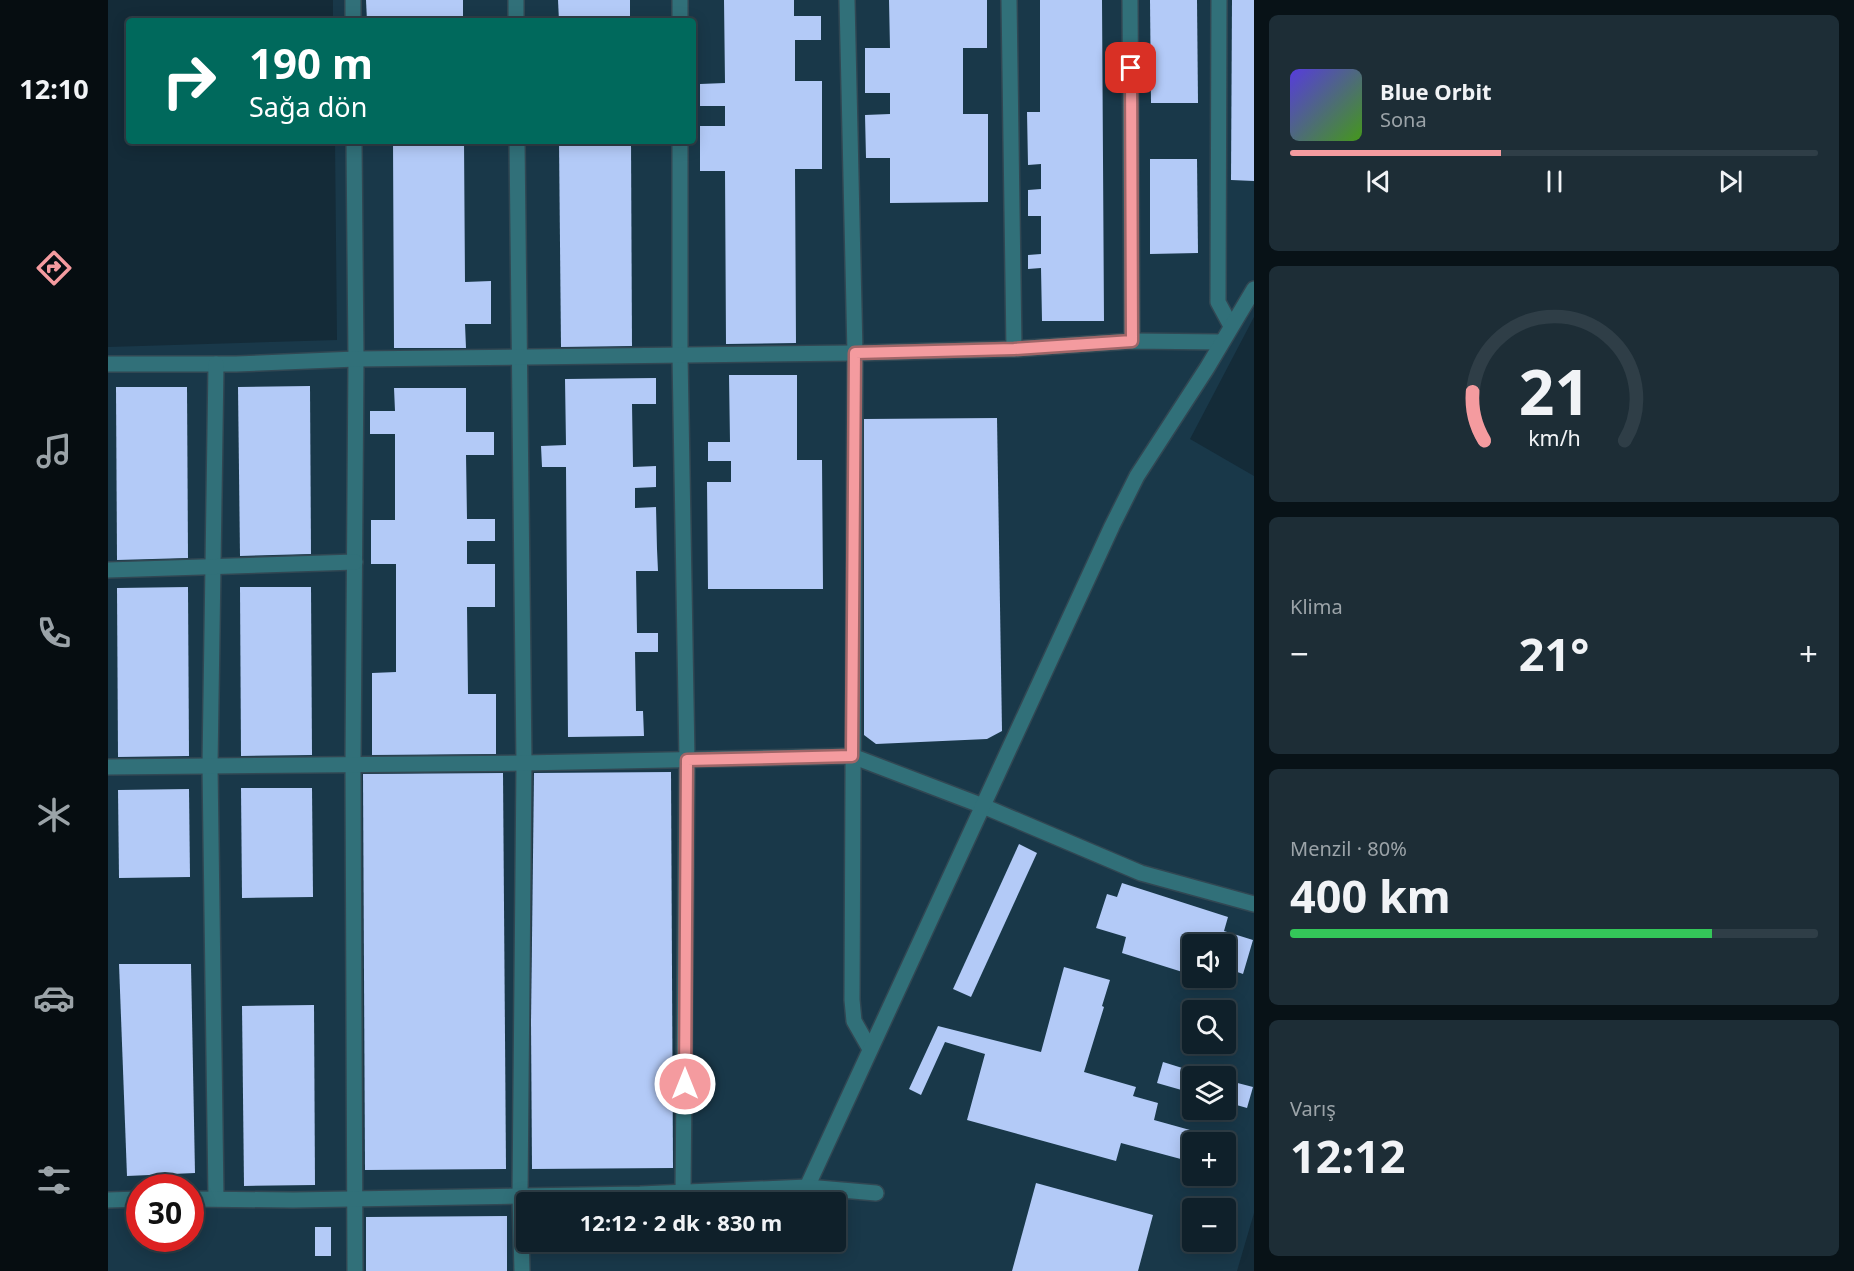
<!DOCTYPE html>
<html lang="tr">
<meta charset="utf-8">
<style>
body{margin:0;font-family:"Noto Sans",sans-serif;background:#1d2d36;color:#f1f3f6;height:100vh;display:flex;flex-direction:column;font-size:22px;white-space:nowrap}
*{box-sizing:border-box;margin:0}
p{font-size:20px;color:#9ba3a8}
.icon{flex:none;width:33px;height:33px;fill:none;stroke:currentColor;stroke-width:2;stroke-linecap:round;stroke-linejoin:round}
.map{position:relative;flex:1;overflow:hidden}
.side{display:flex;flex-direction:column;gap:15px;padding:15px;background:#081217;width:600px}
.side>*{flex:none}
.guide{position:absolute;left:18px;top:18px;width:570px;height:126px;border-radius:6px;box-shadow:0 3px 15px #0003,0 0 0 2px #2f3e47;background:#00695c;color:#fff;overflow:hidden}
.tools{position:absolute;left:1074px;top:934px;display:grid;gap:12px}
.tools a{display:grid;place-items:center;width:54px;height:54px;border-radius:6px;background:#0f202a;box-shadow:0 3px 15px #0003,0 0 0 2px #2f3e47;font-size:30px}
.speed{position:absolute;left:18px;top:1174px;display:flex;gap:12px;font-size:30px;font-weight:700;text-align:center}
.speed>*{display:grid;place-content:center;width:78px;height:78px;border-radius:50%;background:#0f202a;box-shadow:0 3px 15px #0003,0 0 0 2px #2f3e47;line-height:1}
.speed .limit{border:9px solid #d22;background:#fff;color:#111}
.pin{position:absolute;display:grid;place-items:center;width:51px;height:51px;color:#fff;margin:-26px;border-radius:12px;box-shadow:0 3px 9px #0006}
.me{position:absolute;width:66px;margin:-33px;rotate:0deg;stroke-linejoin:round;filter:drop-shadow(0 0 4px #0008)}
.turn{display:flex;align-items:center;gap:21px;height:126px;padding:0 24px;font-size:27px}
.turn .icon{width:78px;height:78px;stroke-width:2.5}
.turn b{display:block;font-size:42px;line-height:51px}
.big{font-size:45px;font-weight:700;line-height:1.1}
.side .widget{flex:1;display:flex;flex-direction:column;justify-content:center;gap:9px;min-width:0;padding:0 21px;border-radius:9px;background:#1d2d36}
.side .dial{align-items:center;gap:0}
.dial svg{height:156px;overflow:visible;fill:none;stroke:#2f3e47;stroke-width:7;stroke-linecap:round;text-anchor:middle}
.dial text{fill:#f1f3f6;stroke:none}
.song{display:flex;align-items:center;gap:18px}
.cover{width:72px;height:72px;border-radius:9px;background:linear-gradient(135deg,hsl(250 70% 55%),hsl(100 70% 35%))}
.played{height:6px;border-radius:3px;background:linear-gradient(90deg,#f49b9f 40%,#2f3e47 40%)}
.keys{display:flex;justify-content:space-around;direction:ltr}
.heat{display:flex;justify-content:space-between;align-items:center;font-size:33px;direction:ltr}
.charge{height:9px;border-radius:4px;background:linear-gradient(90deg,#34c759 80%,#2f3e47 0)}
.trip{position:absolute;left:408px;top:1192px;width:330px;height:60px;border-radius:6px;background:#0f202a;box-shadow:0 3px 15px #0003,0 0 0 2px #2f3e47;font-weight:700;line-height:60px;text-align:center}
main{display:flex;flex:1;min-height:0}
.dock{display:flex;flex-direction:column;width:108px;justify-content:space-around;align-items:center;background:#060d11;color:#9ba3a8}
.dock .icon{width:42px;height:42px}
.dock .selected{color:#f49b9f}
.dock b{font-size:27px;color:#f1f3f6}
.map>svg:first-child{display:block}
.built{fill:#193849;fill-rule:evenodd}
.building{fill:#b3caf7}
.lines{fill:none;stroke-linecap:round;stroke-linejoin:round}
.minor-casing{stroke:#314753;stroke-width:18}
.minor{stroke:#317079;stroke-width:15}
.route-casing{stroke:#9f6567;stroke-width:15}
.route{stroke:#f49b9f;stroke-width:10}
</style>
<main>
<nav class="dock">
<b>12:10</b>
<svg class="icon selected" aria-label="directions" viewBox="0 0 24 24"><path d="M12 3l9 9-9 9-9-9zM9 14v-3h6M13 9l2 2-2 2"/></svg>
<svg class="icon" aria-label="music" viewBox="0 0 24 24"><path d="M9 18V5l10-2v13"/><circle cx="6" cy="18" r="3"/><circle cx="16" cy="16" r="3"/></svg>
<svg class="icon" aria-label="phone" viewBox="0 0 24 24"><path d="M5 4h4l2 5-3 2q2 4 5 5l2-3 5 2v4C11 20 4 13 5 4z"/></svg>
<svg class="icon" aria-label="climate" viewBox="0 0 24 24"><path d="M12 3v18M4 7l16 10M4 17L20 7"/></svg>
<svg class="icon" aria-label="car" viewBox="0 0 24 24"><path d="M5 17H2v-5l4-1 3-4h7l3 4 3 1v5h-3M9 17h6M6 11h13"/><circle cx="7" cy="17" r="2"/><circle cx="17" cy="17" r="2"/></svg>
<svg class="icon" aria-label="filters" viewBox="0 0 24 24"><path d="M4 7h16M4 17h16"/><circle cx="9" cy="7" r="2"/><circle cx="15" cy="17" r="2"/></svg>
</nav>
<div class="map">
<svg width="1146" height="1271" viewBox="0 0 1146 1271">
<rect width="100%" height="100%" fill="#142b38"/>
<!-- built -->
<path class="built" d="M225,0h921v317l-64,122 64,37v737l-17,58h-1129v-924l229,-7 -2,-199h358v-120h-360zM1084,945h34v33h-34zM1084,1011h34v33h-34zM1084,1077h34v33h-34zM1084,1143h34v33h-34zM32,1188h50v51h-50zM418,1203h310v39h-310zM1084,1209h34v33h-34z"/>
<!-- building -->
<g class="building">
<polygon points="258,0 355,0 355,21 259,21"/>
<polygon points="450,0 522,0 522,21 451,21"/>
<polygon points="616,0 686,0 686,16 713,16 713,40 687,40 687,81 714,81 714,169 687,169 688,343 618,344 617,171 592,171 592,126 617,126 617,106 592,106 592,84 617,83"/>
<polygon points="781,0 879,0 879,48 855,48 855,114 880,114 880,202 782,203 782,158 758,158 757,115 782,114 782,93 757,93 757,48 782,48"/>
<polygon points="932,0 994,0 996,321 934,321 933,268 920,269 920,255 933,254 933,216 920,216 920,190 933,189 933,164 920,165 919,112 932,112"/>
<polygon points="1042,0 1089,0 1090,103 1043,103"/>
<polygon points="1124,0 1146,0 1146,181 1123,180"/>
<polygon points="285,141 356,141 357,282 383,281 383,324 357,324 358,348 286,348"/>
<polygon points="451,141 523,141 524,346 453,347"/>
<polygon points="1042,159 1089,159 1090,253 1042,254"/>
<polygon points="621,375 689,375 689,460 714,460 715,589 600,589 599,482 623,482 623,461 600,461 600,442 622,442"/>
<polygon points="548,378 548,404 524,404 525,467 548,466 548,487 527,488 527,508 548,507 549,549 550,571 528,571 529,633 550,633 550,652 527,652 528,711 535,711 536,736 460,737 458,467 434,467 433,446 458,445 457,379"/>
<polygon points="202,386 203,554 132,556 130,387"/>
<polygon points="8,387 79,387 80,558 9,560"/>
<polygon points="286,388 358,388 358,432 386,432 386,455 358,455 359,519 387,519 387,541 359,541 359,564 387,564 387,607 359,607 360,694 388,694 388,754 264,755 264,673 288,672 288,564 263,564 263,520 287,520 287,434 262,434 262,411 287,411"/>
<polygon points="889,418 894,731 879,739 768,744 756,735 756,419"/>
<polygon points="80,587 81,756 10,757 9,588"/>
<polygon points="132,587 203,587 204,755 133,756"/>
<polygon points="563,772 565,1168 424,1169 423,1022 426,773"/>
<polygon points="395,773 398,1169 257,1170 255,774"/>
<polygon points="133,788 204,788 205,897 134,898"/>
<polygon points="81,789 82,877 11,878 10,790"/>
<polygon points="911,844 929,853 863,997 845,989"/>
<polygon points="1014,883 1120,917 1116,931 1145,940 1135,974 1118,968 1118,945 1084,945 1084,975 1014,953 1018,937 988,928 999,894 1009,897"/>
<polygon points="11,964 83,964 87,1173 19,1176"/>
<polygon points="956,967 1002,980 994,1006 996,1007 976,1072 1028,1087 1025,1096 1050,1103 1046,1120 1118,1140 1118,1143 1084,1143 1084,1162 1013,1143 1008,1161 859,1120 877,1054 837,1042 813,1095 801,1089 830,1026 933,1052"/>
<polygon points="206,1005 207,1185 136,1186 134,1006"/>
<polygon points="1055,1062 1084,1071 1084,1093 1049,1083"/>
<polygon points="1118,1080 1145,1087 1139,1108 1118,1102"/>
<polygon points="928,1183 1045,1215 1030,1271 904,1271"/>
<polygon points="399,1216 399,1271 258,1271 258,1217"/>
<rect x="207" y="1227" width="16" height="29"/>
</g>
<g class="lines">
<!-- minor casing -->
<g class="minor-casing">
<g id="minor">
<polyline points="245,0 245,21"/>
<polyline points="408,0 408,21"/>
<polyline points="572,0 572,21"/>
<polyline points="739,0 747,353 744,1000 746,1021 762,1049"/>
<polyline points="901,0 906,349"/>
<polyline points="1022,0 1024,341"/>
<polyline points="1111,0 1110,302 1123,326"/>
<polyline points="246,141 248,359 245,764 247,1271"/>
<polyline points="409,141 416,763 412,1196 414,1271"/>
<polyline points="572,141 572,355 579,760 575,1193"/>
<polyline points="0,364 128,364 248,359 747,353 906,349 1024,341 1114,342"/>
<polyline points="108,364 102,766 108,1198"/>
<polyline points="0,570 247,562"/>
<polyline points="0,767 416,763 744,756 875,806 1033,873 1146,904"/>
<polyline points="699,1187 1004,526 1029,476 1099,368 1146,289"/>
<polyline points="82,1199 185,1200 532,1194 699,1187 768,1193"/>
<polyline points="0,1200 32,1199"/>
</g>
</g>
<!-- minor -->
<use href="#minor" class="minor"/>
</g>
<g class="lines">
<!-- route casing -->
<g class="route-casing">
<polyline id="route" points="577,1084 579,760 744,756 747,353 906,349 1024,341 1023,68"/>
</g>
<!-- route -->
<use href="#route" class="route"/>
</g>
</svg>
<div class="tools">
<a><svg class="icon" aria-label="sound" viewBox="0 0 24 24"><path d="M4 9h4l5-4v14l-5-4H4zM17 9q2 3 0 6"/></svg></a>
<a><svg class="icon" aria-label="search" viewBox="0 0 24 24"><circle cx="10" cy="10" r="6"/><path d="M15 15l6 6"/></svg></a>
<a><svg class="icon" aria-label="layers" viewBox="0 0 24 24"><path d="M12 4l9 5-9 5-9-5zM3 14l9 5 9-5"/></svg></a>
<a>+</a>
<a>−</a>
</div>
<div class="speed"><div class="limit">30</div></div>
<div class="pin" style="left:1023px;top:68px;background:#d93025"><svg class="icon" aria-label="arrive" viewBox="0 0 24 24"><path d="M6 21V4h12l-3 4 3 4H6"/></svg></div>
<svg class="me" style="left:577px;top:1084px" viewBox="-20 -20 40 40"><circle r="17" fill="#f49b9f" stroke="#fff" stroke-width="3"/><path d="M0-11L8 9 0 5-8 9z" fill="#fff"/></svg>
<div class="trip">12:12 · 2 dk · 830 m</div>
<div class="guide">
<div class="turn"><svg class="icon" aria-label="right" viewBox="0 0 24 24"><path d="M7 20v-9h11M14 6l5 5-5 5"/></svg><div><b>190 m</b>Sağa dön</div></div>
</div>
</div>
<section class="side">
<div class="widget">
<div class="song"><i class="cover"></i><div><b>Blue Orbit</b><p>Sona</p></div></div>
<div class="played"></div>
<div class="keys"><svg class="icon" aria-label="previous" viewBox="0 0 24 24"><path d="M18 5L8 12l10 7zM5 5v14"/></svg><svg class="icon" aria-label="pause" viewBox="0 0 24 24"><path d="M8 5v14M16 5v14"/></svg><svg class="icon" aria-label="next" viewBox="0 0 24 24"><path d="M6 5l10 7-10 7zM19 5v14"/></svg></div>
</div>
<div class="widget dial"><svg viewBox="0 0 100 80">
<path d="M14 69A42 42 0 1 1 86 69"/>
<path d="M14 69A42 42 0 0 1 8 44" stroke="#f49b9f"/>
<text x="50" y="56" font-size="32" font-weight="700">21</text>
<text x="50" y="72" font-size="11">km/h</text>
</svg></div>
<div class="widget"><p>Klima</p>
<div class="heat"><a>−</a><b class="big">21°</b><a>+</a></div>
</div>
<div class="widget"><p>Menzil · 80%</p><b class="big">400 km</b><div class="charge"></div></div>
<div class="widget"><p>Varış</p><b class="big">12:12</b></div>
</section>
</main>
